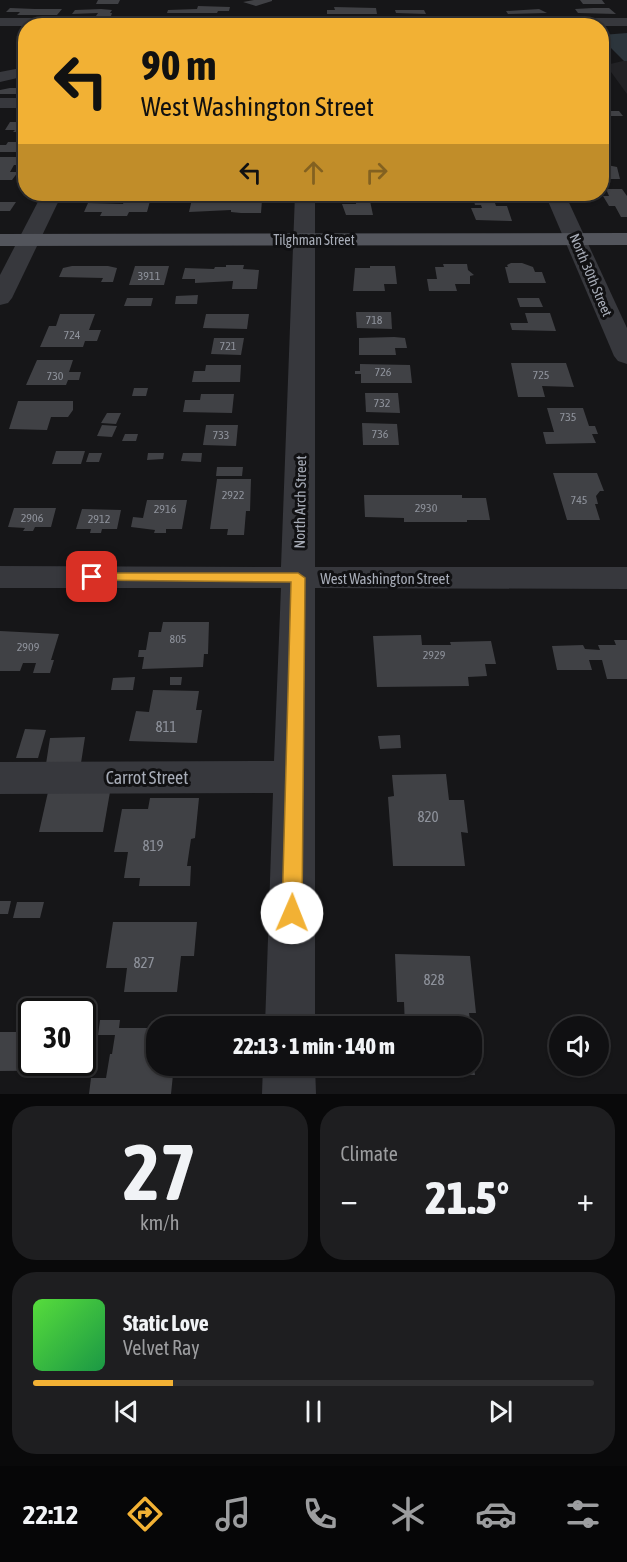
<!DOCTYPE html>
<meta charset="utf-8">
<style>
body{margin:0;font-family:"Asap Condensed",sans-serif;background:#1e1e20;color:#f1f3f6;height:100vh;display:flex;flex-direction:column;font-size:22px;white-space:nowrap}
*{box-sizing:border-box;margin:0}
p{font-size:20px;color:#9c9d9f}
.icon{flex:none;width:33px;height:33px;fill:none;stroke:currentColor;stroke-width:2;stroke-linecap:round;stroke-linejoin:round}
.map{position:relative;height:1094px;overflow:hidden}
.drawer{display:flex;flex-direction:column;gap:12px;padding:12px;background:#09090a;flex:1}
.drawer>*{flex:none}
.top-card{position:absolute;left:18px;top:18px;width:591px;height:183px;border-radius:24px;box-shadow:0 2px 4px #0004,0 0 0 2px #303032;background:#f2b134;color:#111;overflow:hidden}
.controls{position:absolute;left:549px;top:1016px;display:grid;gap:12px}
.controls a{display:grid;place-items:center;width:60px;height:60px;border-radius:50%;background:#101012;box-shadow:0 2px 4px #0004,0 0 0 2px #303032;font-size:30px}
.speed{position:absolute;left:18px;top:998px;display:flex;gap:12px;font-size:30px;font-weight:700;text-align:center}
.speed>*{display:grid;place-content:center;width:78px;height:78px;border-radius:50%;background:#101012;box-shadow:0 2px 4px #0004,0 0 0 2px #303032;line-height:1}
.speed .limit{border:3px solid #111;border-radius:9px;background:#fff;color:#111}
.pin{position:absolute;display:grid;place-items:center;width:51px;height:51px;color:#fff;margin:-26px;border-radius:12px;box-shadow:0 3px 9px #0006}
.me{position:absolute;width:66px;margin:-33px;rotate:1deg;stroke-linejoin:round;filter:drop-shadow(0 0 4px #0008)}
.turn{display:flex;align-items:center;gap:21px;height:126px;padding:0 24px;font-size:27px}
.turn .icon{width:78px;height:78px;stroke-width:2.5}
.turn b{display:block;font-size:42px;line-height:51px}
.lanes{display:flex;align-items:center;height:57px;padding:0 24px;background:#0003;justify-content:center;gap:30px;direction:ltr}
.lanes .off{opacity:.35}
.big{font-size:45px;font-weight:800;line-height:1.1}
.drawer .widget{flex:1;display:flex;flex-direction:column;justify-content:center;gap:9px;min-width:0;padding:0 21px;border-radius:24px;background:#1e1e20}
.drawer .dial{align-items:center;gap:0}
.dial b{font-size:78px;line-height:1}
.song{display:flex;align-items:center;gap:18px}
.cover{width:72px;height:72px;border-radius:9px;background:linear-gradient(135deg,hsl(110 70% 55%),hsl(140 70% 35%))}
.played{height:6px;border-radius:3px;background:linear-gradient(90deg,#f2b134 25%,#303032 25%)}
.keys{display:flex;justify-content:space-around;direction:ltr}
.heat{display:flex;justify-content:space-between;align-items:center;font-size:33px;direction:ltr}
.drawer .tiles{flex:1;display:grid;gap:12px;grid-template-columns:1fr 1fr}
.widget:last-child{grid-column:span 2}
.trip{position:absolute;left:146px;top:1016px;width:336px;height:60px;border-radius:24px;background:#101012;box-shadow:0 2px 4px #0004,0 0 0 2px #303032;font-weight:800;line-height:60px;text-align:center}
.dock{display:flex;height:96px;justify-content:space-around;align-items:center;background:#060607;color:#9c9d9f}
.dock .icon{width:42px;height:42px}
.dock .selected{color:#f2b134}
.dock b{font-size:27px;color:#f1f3f6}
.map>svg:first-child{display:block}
.built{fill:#222225}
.water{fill:#2c353c}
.building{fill:#404145}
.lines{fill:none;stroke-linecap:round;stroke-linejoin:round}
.minor{fill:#37383d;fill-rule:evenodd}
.major{fill:#53555c;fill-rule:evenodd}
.route{fill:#f2b134;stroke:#9d7322;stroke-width:1.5}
.labels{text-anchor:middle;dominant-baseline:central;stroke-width:6;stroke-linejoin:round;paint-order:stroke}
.number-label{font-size:12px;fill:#8e929b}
.far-street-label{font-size:14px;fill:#a8adb8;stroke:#111113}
.street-label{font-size:15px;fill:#a8adb8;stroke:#111113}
.near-number-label{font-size:15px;fill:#8e929b}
.near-street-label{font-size:18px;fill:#a8adb8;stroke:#111113}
</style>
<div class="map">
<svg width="627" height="1094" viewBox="0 0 627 1094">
<rect width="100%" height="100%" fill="#161618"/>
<!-- built -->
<polygon class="built" points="627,60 627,94 606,65"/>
<!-- water -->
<polygon class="water" points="627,33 627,61 624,61 602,39 602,35"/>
<!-- building -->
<g class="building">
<polygon points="98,0 120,0 118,4 96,4"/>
<polygon points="254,0 272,0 272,1 256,6 243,2"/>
<polygon points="580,0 602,0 605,4 583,4"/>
<polygon points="198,6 230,7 229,11 218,11 217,13 167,13 168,10 197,9"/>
<polygon points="334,7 376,8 377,14 327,14 327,10 335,10"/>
<polygon points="10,8 35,9 62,9 57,15 17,15 20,12 6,12"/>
<polygon points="593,8 609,8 616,14 578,13 575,9"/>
<polygon points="101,9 112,10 110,13 112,13 111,16 105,17 96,16 98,13 72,14 75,10"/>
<polygon points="539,9 547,13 508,14 506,11"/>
<polygon points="395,10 424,10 426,14 396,13"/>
<polygon points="10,88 26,88 26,94 0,94 0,90"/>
<polygon points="602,111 619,111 623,116 604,116"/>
<polygon points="23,117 26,117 26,138 17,139 21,132 13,132 15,130 5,130 10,122 20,122"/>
<polygon points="8,142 26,142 24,147 26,149 20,152 0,152 0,145 6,145"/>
<polygon points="0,157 26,157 23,165 14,165 10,172 18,172 12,180 0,180"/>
<polygon points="607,165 617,167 620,179 602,179 602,167 608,167"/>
<polygon points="606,189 622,189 627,196 627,217 621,217 615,206 609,206 603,196 609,196"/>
<polygon points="374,194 396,194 397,200 374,199"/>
<polygon points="244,197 246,200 262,200 261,213 241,213 231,212 231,210 189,212 192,199 222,201"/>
<polygon points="473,197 493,197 496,206 507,206 512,221 476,220 471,208 482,208 481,205 475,205"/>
<polygon points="124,201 150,201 147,212 129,212 127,216 100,216 102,212 84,212 88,203 123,204"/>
<polygon points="356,201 370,201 373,215 346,215 342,204 356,204"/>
<polygon points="0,202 16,202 10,211 0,211"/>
<polygon points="511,263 522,263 533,267 535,272 542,272 546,283 509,283 505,267 508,267 507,265"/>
<polygon points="443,264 467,264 468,270 474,275 470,276 470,284 455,284 457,291 429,291 427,279 437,279 435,267 444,267"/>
<polygon points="226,265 244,265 243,269 259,270 257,289 232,289 233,281 195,283 195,279 182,279 185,268 214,269 215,267 226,267"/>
<polygon points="72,266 108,266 117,268 113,282 101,282 103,278 59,277 63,268"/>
<polygon points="135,266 169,266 164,285 129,285"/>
<polygon points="370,266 395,266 397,284 384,284 385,291 353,291 355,268 370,268"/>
<polygon points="198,295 197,304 175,304 176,296"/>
<polygon points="127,298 153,298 151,306 124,306"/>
<polygon points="517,298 539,298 543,307 520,307"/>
<polygon points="356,312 391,312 392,329 357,328"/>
<polygon points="525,313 550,313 556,331 512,330 510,323 528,323"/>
<polygon points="60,314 95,314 89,330 101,330 97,341 85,341 83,347 40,347 49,326 56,326"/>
<polygon points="206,314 249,314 247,329 203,328"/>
<polygon points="394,337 405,338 407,348 395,348 396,355 359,355 359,338"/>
<polygon points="214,338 244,338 241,355 211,354"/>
<polygon points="37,360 73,360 69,372 81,372 79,380 68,380 66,385 26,385"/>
<polygon points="511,363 566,363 574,387 542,386 545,397 518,397"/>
<polygon points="360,364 410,365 412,383 361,383 361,374 355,374 355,371 360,371"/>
<polygon points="206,365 241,365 240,382 192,382 194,371 205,371"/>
<polygon points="134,388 148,388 146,396 132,396"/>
<polygon points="365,393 398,393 400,413 366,412"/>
<polygon points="201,394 234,394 232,413 183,412 185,400 200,400"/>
<polygon points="18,401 73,401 73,410 68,417 51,417 47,430 9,429"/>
<polygon points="547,408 583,408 589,426 595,426 598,434 592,434 596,443 546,444 543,432 554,432"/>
<polygon points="107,413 121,413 116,424 101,423"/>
<polygon points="362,423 397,424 399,445 363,445"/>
<polygon points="102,425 117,426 112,437 97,436"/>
<polygon points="206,425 238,425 236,446 203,445"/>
<polygon points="125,434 138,434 136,441 122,441"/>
<polygon points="56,451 85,451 81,464 52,464"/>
<polygon points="89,453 102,453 99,462 86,462"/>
<polygon points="148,453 164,453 163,459 147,460"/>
<polygon points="183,453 202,453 201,462 181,461"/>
<polygon points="217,467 243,467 242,476 216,476"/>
<polygon points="553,473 597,473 604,491 600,491 596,496 598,504 595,504 600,520 567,520"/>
<polygon points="217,479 251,479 250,511 246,511 244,535 227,535 228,529 210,529"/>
<polygon points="364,495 462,495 462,498 486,498 490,520 467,520 467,522 404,522 404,518 365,517"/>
<polygon points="147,500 187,500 182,529 166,529 166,533 154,533 155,530 131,527 133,517 143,518"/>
<polygon points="14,508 56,508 51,527 35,527 33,531 23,531 25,528 8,527"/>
<polygon points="82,509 121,510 117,529 102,529 101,533 90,533 91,529 76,529"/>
<polygon points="163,622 209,622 208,654 204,654 203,667 142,669 144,657 138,657 139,650 146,650 149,632 161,632"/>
<polygon points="0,631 59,634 51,660 54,660 50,673 33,673 36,663 23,663 20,671 0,671"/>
<polygon points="421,635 422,645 451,645 450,642 491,641 496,664 485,664 487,676 468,677 469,686 377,687 373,636"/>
<polygon points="614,640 627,640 627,679 607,679 602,660 589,660 592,670 557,670 552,646 583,645 585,649 600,650 598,645 616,645"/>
<polygon points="135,677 133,690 111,690 113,678"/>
<polygon points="170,677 182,677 181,685 170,685"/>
<polygon points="153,690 199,691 196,710 202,710 197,743 129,741 136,711 149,712"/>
<polygon points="25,729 46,730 38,758 16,758"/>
<polygon points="400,735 401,748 380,749 378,736"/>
<polygon points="85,737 81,763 46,764 50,738"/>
<polygon points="446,774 449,800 464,800 468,833 461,832 465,866 393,866 388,797 394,796 392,775"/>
<polygon points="48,792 110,792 103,832 39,832"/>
<polygon points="150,798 199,798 195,838 191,839 187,866 191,866 190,886 139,886 140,878 124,878 128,852 114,852 122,809 148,809"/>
<polygon points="0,901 11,901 8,914 0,914"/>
<polygon points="17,902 44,902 40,918 13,918"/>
<polygon points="113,922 197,922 194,956 181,956 177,992 124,992 127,968 106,968"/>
<polygon points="395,954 470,956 476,1013 469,1013 471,1026 405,1026 404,1002 397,1002"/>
<polygon points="100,1020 120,1020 119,1028 156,1028 156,1065 174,1065 171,1094 89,1094 91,1078 106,1078 110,1054 112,1054 115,1035 98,1035"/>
<polygon points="82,1031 97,1031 91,1070 0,1071 0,1032 32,1032 32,1062 82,1062"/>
<polygon points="471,1049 475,1075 407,1074 406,1065 471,1065"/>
</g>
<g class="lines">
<!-- minor -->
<g class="minor">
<rect x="0" y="18" width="627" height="8"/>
<polygon points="26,67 26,76 0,82 0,72"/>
<rect x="0" y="98" width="26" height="10"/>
<polygon points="42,194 62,194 12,298 8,303 0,305 0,275"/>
<polygon points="295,194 315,194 315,567 627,567 627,589 315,588 315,1026 265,1026 273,793 0,794 0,762 274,761 281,588 0,588 0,566 281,567"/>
<polygon points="545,194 565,194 627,328 627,364 618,361 614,356"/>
<polygon points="263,1065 315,1065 316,1094 262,1094"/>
</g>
<!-- major -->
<polygon class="major" points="627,233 627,245 0,246 0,234"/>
</g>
<!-- route -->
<polygon class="route" points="92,573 298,573 305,578 302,913 299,919 292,921 285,919 282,913 291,582 87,580 85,577"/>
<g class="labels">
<!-- number labels -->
<g class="number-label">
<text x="149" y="276">3911</text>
<text x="374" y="320">718</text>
<text x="72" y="335">724</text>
<text x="228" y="346">721</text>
<text x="383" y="372">726</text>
<text x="541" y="375">725</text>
<text x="55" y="376">730</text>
<text x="382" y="403">732</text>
<text x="568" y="417">735</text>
<text x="380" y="434">736</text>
<text x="221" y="435">733</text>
<text x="233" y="495">2922</text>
<text x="579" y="500">745</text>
<text x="426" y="508">2930</text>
<text x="165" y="509">2916</text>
<text x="32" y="518">2906</text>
<text x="99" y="519">2912</text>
<text x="178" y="639">805</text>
<text x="28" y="647">2909</text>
<text x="434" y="655">2929</text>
</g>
<!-- far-street labels -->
<g class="far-street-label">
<text x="314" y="240">Tilghman Street</text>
<text transform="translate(591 275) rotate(67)">North 30th Street</text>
</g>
<!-- street labels -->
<g class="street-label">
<text transform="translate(300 502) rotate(-89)">North Arch Street</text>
<text x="385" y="578">West Washington Street</text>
</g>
<!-- near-number labels -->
<g class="near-number-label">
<text x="166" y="726">811</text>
<text x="428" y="816">820</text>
<text x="153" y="845">819</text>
<text x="144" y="962">827</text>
<text x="434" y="979">828</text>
</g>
<!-- near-street labels -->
<g class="near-street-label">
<text x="147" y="777">Carrot Street</text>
</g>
</g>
</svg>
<div class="controls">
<a><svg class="icon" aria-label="sound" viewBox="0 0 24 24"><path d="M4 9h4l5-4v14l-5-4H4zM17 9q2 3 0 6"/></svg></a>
</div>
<div class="speed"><div class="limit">30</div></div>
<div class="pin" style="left:92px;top:577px;background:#d93025"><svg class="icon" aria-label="arrive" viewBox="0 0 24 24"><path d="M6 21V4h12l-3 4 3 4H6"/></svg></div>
<svg class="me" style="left:292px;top:913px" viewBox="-20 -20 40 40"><circle r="19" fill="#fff"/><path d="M0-13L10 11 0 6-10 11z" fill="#f2b134"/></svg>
<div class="trip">22:13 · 1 min · 140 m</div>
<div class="top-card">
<div class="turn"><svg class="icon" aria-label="left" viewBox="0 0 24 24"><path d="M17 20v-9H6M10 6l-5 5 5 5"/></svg><div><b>90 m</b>West Washington Street</div></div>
<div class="lanes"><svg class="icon" aria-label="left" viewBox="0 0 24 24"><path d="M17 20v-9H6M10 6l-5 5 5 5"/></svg><svg class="icon off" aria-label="ahead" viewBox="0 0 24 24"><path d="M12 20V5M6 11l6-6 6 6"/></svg><svg class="icon off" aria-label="right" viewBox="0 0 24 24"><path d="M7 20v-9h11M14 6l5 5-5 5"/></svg></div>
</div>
</div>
<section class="drawer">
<div class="tiles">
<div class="widget dial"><b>27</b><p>km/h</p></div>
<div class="widget"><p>Climate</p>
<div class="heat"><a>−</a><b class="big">21.5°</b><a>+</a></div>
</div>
<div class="widget">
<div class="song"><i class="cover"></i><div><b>Static Love</b><p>Velvet Ray</p></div></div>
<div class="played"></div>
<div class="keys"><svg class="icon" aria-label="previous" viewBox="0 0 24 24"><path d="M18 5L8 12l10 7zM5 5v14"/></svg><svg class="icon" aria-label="pause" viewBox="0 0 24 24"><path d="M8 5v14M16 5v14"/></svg><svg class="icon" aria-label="next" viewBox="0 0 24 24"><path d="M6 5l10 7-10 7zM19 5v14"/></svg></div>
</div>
</div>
</section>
<nav class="dock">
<b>22:12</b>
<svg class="icon selected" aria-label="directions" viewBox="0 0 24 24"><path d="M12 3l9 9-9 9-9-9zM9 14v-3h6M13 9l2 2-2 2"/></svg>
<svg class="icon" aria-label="music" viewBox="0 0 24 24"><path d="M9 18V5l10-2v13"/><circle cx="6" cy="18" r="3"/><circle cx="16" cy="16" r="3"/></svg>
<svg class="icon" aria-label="phone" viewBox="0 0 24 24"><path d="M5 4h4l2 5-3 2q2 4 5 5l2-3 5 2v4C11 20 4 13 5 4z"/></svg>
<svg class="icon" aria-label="climate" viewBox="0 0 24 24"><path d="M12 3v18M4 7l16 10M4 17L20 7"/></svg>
<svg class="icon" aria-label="car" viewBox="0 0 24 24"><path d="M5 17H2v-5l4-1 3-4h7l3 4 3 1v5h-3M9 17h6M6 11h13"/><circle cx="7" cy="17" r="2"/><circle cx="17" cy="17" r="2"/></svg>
<svg class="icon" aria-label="filters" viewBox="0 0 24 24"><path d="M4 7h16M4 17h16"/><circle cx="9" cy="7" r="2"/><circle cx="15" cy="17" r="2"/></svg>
</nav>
